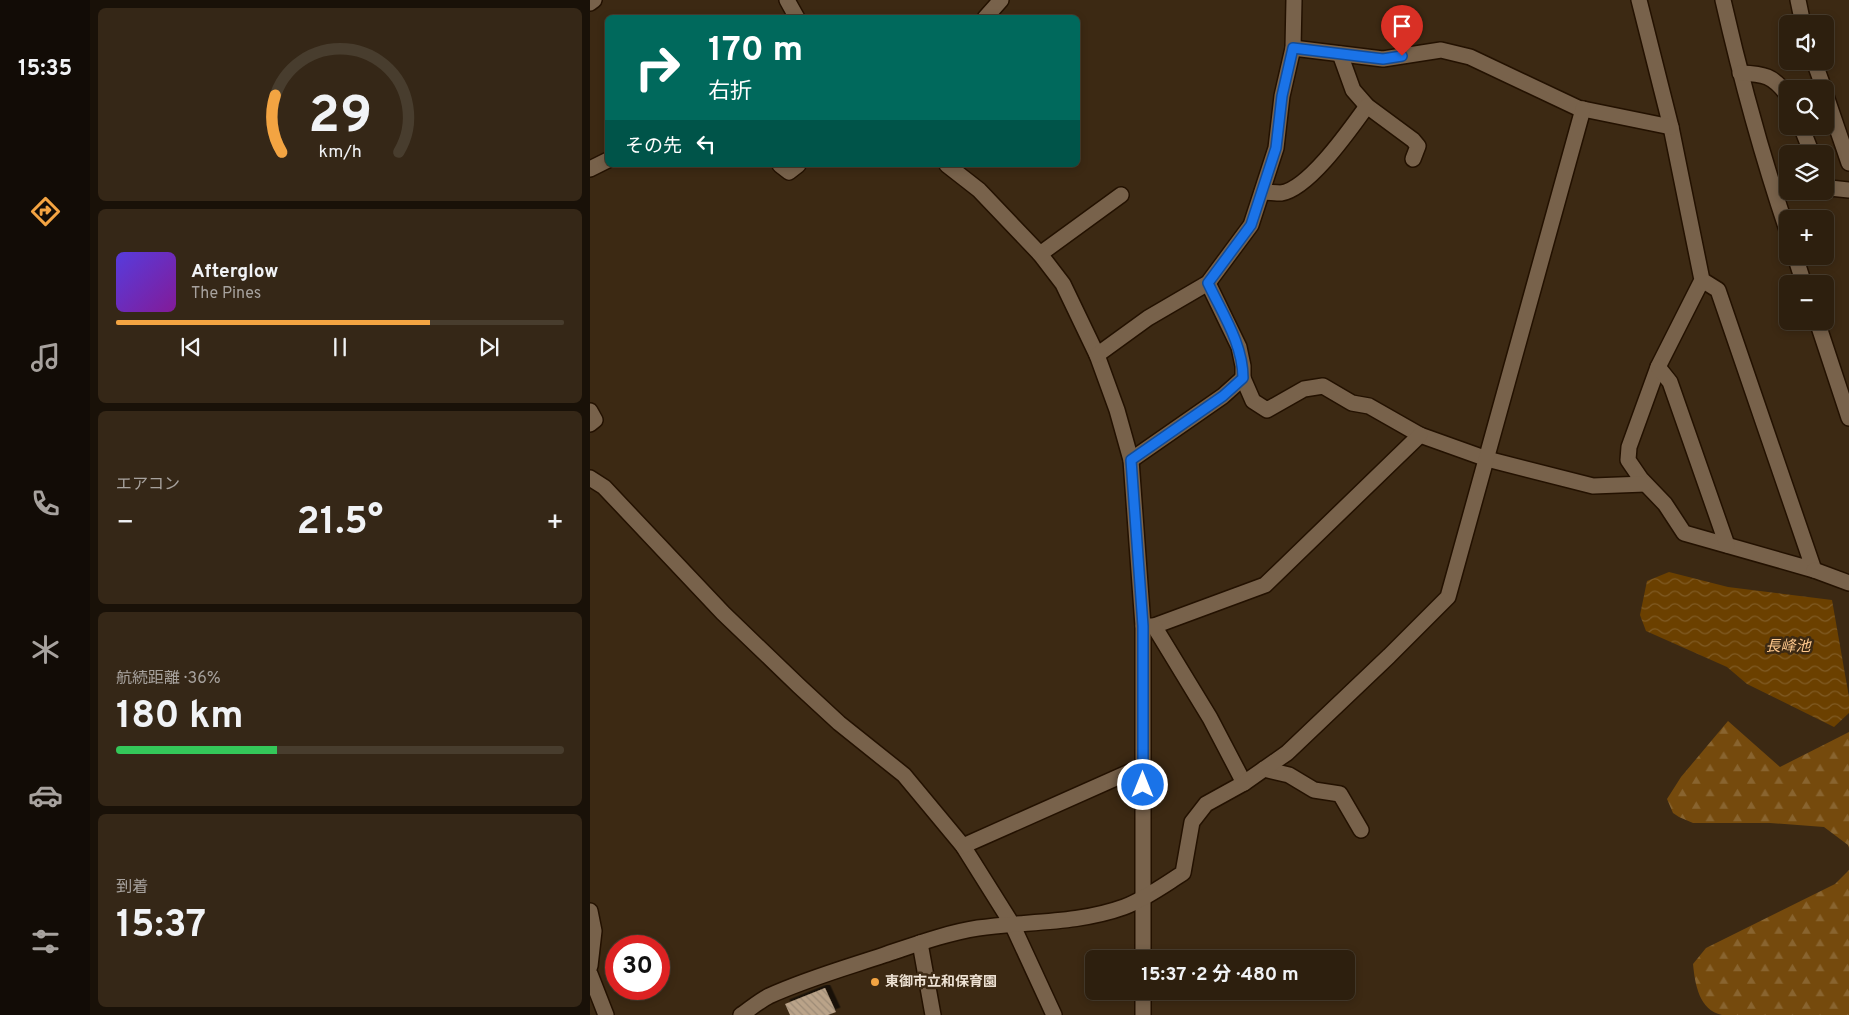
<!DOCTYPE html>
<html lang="ja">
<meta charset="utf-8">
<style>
body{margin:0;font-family:Overpass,"Noto Sans JP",sans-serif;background:#352717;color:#f1f3f6;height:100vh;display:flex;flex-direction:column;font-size:19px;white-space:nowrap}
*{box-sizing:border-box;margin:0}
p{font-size:16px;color:#a7a29e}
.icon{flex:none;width:28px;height:28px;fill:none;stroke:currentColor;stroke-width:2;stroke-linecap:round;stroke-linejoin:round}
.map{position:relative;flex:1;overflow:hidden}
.sheet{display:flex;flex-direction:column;gap:8px;padding:8px;background:#191108;width:500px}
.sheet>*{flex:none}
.guide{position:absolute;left:15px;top:15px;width:475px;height:152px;border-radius:8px;box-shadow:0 2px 8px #0003,0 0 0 1px #483d2e;background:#00695c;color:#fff;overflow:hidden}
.controls{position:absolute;left:1189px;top:15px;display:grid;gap:10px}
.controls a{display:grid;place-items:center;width:55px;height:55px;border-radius:8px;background:#2d1f0e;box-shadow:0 2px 8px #0003,0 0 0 1px #483d2e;font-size:25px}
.speed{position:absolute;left:15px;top:935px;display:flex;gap:10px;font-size:25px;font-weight:700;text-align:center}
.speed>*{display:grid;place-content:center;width:65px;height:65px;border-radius:50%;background:#2d1f0e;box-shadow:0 2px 8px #0003,0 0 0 1px #483d2e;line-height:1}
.speed .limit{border:8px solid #d22;background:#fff;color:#111}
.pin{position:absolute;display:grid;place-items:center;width:42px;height:42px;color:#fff;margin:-51px -21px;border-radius:50% 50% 50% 0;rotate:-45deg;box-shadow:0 0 5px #0007}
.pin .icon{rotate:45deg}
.me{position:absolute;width:55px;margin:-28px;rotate:0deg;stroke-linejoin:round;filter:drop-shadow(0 0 4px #0008)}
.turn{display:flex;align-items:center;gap:18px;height:105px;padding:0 20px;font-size:22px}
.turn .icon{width:65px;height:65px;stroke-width:2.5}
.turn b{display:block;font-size:35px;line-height:42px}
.then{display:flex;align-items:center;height:48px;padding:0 20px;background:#0003;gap:10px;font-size:19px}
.big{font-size:38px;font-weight:700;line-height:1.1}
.sheet .tile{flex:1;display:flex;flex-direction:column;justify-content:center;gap:8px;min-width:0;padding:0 18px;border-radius:8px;background:#352717}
.sheet .dial{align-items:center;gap:0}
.dial svg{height:130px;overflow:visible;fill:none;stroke:#483d2e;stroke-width:7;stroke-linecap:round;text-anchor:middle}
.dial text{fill:#f1f3f6;stroke:none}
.song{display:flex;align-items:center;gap:15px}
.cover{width:60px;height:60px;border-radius:8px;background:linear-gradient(135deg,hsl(250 70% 55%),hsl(290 70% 35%))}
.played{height:5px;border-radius:2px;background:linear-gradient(90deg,#f3a442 70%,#483d2e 70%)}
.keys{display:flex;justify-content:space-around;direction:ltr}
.heat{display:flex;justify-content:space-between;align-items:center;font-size:28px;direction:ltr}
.charge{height:8px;border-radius:4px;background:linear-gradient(90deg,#34c759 36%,#483d2e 0)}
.trip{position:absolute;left:495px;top:950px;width:270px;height:50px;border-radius:8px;background:#2d1f0e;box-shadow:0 2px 8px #0003,0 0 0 1px #483d2e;font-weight:700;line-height:50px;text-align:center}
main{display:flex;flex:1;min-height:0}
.tab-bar{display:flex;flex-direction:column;width:90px;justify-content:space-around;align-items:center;background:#120c06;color:#a7a29e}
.tab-bar .icon{width:35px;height:35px}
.tab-bar .selected{color:#f3a442}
.tab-bar b{font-size:22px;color:#f1f3f6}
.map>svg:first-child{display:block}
.forest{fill:url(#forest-firs)}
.water{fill:url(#water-waves)}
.building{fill:url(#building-back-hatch);filter:url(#shadow)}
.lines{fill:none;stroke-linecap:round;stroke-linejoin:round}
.minor-casing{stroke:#231100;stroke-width:18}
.minor{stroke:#78624b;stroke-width:15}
.route-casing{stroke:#114b97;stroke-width:12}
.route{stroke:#1a73e8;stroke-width:9}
.poi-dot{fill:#f3a442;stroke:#3c2913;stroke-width:2}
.labels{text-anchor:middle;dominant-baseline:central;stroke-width:5;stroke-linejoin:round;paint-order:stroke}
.poi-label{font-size:14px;font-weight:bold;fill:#ede1d3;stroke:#3c2913;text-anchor:start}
.water-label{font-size:15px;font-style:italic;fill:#ffc98d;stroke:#3c2913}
</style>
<main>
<nav class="tab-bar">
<b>15:35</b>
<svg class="icon selected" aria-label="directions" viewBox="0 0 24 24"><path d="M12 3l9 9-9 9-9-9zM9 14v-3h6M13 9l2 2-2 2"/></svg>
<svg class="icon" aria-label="music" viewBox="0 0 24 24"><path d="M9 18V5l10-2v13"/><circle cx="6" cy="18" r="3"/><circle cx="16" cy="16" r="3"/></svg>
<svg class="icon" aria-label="phone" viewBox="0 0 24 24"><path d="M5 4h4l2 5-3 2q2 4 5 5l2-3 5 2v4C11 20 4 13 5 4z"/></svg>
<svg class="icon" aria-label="climate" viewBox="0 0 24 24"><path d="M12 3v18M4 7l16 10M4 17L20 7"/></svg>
<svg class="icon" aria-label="car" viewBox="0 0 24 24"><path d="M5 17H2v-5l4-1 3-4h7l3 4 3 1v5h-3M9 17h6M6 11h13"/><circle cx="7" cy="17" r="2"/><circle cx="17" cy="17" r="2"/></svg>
<svg class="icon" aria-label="filters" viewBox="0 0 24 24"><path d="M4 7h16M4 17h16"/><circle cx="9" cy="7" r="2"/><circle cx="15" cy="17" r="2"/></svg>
</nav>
<section class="sheet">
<div class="tile dial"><svg viewBox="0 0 100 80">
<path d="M14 69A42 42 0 1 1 86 69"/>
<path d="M14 69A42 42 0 0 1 10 34" stroke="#f3a442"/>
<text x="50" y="56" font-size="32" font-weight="700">29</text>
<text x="50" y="72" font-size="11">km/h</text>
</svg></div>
<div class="tile">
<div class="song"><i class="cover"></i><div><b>Afterglow</b><p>The Pines</p></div></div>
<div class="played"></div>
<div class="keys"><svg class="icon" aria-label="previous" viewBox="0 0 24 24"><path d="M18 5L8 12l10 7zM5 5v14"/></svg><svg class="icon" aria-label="pause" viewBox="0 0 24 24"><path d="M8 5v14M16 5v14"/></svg><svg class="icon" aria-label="next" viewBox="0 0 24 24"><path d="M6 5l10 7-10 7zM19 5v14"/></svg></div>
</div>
<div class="tile"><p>エアコン</p>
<div class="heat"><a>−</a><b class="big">21.5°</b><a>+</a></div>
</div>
<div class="tile"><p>航続距離 · 36%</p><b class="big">180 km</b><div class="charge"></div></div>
<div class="tile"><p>到着</p><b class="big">15:37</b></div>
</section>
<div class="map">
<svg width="1259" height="1015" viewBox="0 0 1259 1015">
<defs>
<pattern id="forest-firs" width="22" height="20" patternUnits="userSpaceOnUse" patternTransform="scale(1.25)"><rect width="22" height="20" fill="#754a0d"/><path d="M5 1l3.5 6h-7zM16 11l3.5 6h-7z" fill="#89642f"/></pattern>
<pattern id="water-waves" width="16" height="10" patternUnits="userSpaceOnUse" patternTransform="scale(1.25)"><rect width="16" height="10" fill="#6b4000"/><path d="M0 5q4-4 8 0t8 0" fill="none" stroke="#805b24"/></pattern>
<pattern id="building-back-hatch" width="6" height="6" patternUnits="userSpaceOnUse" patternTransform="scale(1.25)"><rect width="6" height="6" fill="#baa389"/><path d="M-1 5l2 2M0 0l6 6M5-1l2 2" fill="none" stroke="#9d8b76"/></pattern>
<filter id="shadow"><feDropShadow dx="4.5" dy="-4.5" stdDeviation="0" flood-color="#0009"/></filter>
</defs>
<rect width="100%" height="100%" fill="#3c2913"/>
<!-- forest -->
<g class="forest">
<polygon points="1138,721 1190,767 1259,732 1259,848 1258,845 1234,827 1180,823 1103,823 1089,817 1083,813 1077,799 1091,777"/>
<path d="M1259,870v145h-127c-23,-5 -27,-31 -29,-51l13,-16 129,-64z"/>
</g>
<!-- water -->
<polygon class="water" points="1079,572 1138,587 1242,600 1259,697 1259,713 1244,727 1157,684 1137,667 1056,631 1050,615 1057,581"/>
<!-- building -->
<polygon class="building" points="235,988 246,1012 238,1015 200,1015 195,1004"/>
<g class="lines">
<!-- minor casing -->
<g class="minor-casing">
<g id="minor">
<polyline points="197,0 207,18"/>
<polyline points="1049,0 1081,127 1112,280 1068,367 1039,447 1038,460 1051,479 1075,504 1094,533 1224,570 1128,290 1112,280"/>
<path d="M1133,0c18,79 39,156 65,233"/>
<polyline points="1208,0 1213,24"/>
<polyline points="0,3 4,0"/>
<polyline points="395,18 411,0"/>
<polyline points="703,48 793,59 851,50 880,57 988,108 1081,127"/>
<polyline points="750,54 763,90 777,106 823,140 828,146 823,159"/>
<polyline points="1224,61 1234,89"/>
<path d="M1150,73c24,1 33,2 48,23"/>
<polyline points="1235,93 1259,163"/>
<polyline points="1211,126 1222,154"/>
<polyline points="190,165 199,172 208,165"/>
<polyline points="357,165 389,190 450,254 473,284 507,355 527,410 541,460 553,626 553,959"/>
<polyline points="0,169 18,160"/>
<polyline points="1235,184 1240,188 1259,190"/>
<path d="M672,192c6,0 13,1 19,1 28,-4 70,-65 86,-87"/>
<polyline points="450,254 531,195"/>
<polyline points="1205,256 1214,284"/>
<polyline points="618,283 649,347 653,366 653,378 663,401 677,410 714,389 733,386 762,403 779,406 830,435 897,459 1003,486 1055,484"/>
<polyline points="1227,321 1259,418"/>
<polyline points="507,355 558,318 618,283 661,225 686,148 692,96 703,48 704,0"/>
<polyline points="1068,367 1080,382 1137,545"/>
<polyline points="0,411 5,420 0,424"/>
<polyline points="541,460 633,396 653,378"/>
<polyline points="0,478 14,487 133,613 209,686 249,723 314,775 373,846 422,924 464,1015"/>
<polyline points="1224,570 1259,583"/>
<polyline points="553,626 564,626 675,585 830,435"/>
<polyline points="564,626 620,718 654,783"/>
<polyline points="674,769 699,775 724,790 750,794 771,830"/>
<polyline points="373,846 553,766"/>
<polyline points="0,911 4,931 0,966"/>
<polyline points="330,943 343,1015"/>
<polyline points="0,974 16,1015"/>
<polyline points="553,991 553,1015"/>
<path d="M151,1015c9,-6 18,-14 28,-19 37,-17 76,-28 115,-41 30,-10 62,-22 94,-27 49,-7 99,-4 146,-21 21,-8 40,-22 59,-34l9,-51 14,-18 38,-21 43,-30 102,-97 59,-59 135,-488"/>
</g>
</g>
<!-- minor -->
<use href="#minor" class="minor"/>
</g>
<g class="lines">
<!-- route casing -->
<g class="route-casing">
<path id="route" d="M553,785v-159l-12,-166 92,-64 20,-18c0,-34 -21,-65 -35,-95l43,-58 25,-77 6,-52 11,-48 90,11 19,-3"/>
</g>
<!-- route -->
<use href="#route" class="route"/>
</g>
<!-- markers -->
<circle class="poi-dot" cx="285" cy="982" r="5"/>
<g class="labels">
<!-- poi labels -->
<g class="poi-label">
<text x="295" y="982">東御市立和保育園</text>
</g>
<!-- water labels -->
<g class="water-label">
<text x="1198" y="647">長峰池</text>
</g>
</g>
</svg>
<div class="controls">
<a><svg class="icon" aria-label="sound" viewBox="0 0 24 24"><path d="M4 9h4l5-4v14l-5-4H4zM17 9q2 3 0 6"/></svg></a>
<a><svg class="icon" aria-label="search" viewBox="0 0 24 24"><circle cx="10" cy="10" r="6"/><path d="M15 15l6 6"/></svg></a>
<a><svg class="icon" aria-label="layers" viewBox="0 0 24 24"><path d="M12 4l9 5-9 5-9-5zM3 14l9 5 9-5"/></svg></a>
<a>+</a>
<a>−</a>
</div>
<div class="speed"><div class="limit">30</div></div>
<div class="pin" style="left:812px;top:56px;background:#d93025"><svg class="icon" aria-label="arrive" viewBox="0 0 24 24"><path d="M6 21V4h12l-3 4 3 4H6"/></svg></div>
<svg class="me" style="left:553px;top:785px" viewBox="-20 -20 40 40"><circle r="17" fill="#1a73e8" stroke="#fff" stroke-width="3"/><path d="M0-11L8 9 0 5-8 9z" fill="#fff"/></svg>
<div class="trip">15:37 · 2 分 · 480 m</div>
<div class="guide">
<div class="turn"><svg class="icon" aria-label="right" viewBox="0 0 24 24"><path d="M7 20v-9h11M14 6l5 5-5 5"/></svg><div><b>170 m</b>右折</div></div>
<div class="then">その先<svg class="icon" aria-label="left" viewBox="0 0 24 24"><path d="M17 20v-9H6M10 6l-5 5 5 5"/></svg></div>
</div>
</div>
</main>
